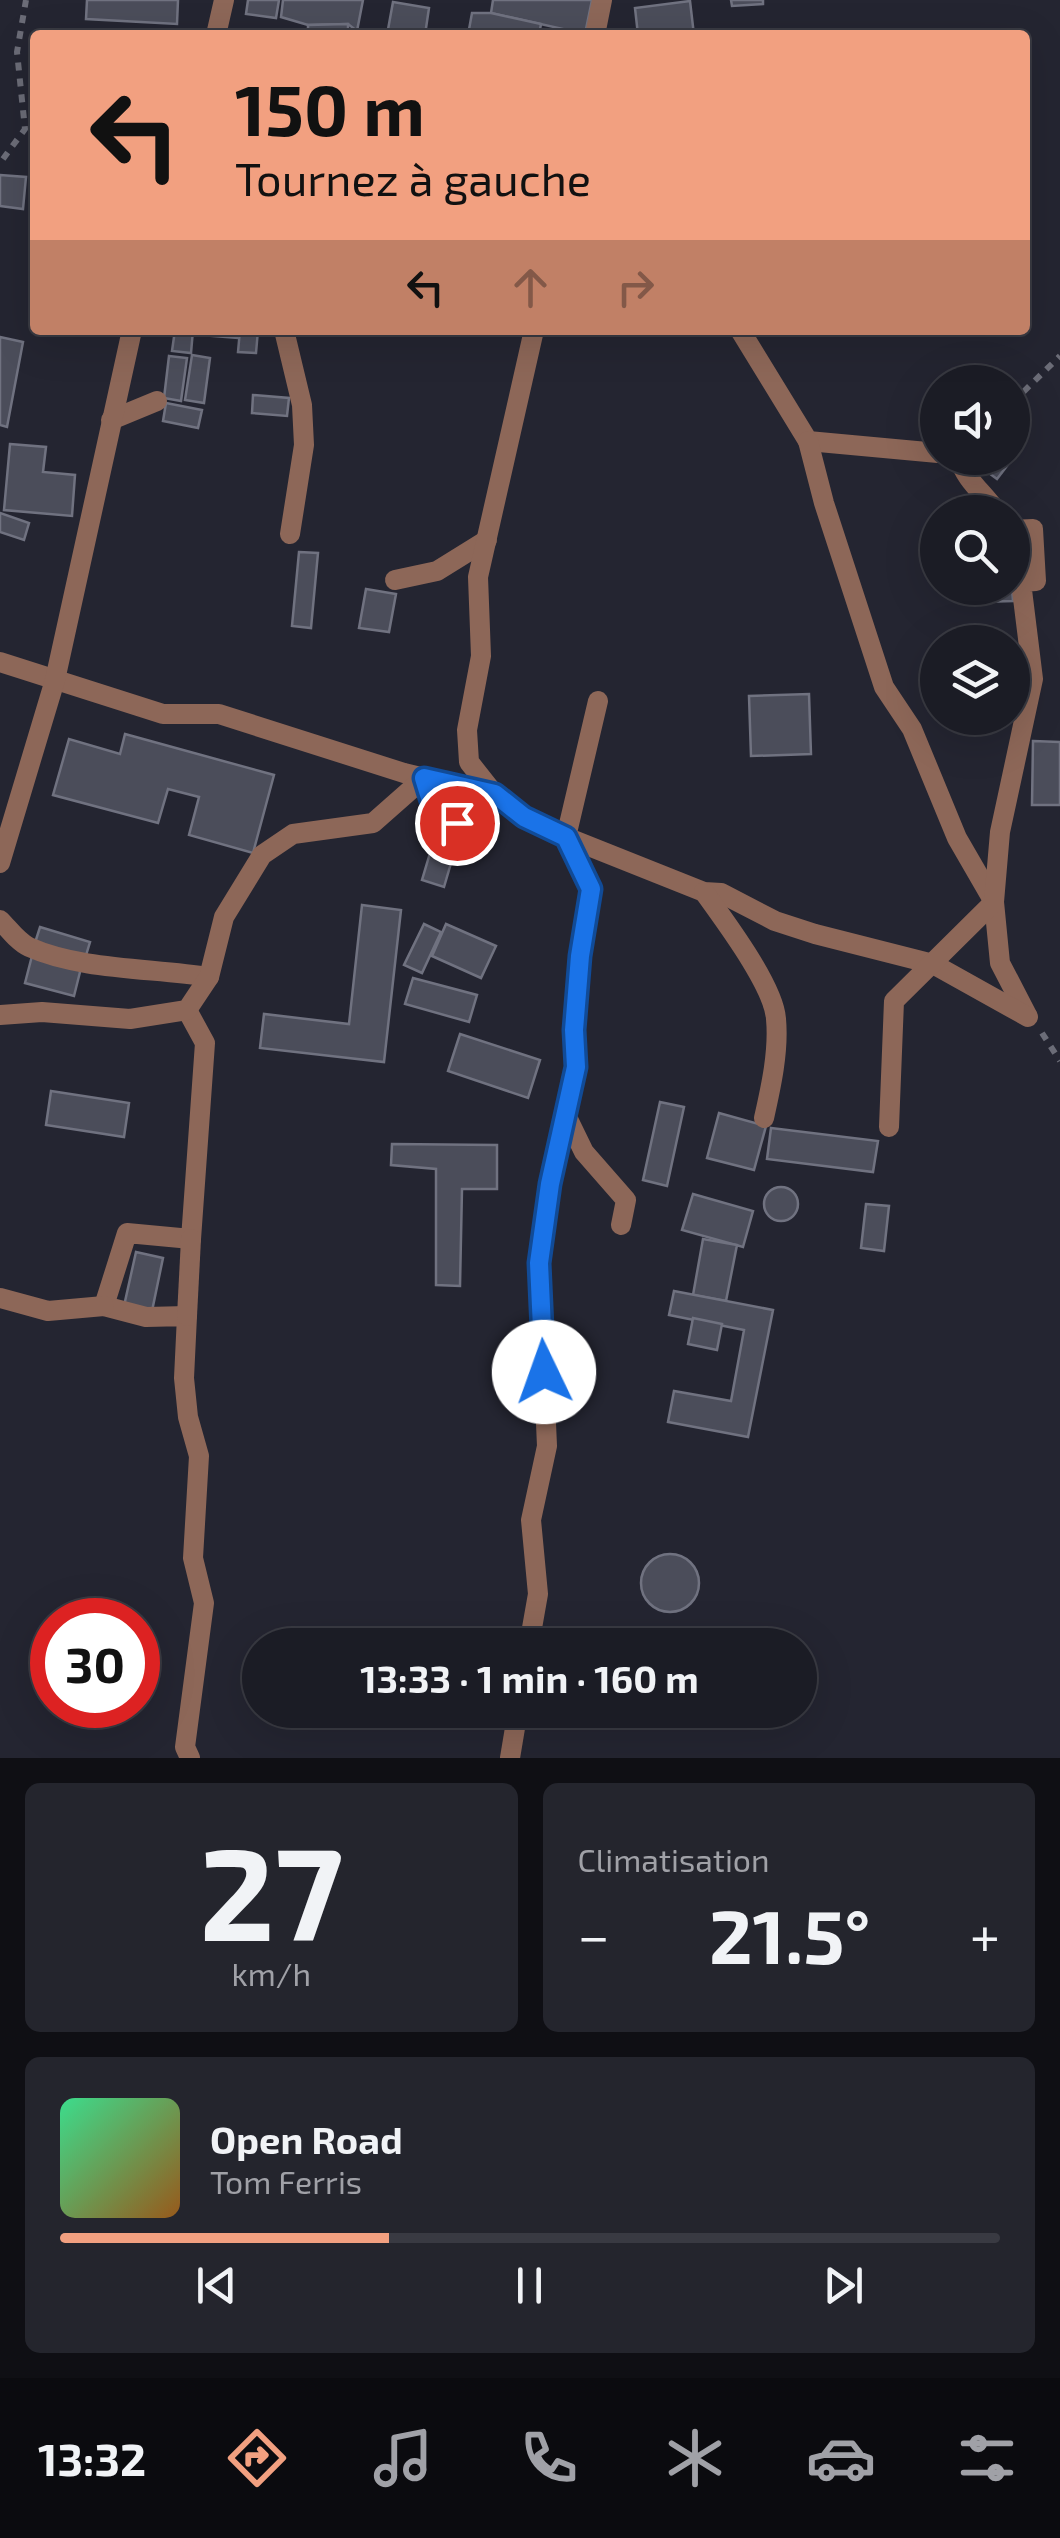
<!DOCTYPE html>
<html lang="fr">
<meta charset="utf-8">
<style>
body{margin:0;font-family:"Exo 2",sans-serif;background:#24252d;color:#f1f3f6;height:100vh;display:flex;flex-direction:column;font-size:38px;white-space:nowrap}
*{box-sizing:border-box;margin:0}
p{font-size:32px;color:#a0a1a7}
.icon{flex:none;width:55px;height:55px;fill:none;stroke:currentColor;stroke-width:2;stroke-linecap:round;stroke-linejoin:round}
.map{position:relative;height:1758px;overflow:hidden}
.sheet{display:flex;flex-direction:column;gap:25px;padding:25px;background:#0f0f14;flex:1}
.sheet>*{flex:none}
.top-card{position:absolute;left:30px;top:30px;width:1000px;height:305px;border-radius:10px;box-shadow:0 10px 40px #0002,0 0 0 2px #393a42;background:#f2a080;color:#111;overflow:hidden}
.fabs{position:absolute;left:920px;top:365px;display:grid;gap:20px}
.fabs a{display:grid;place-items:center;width:110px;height:110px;border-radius:50%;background:#1b1c25;box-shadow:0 10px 40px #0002,0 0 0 2px #393a42;font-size:50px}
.speed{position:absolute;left:30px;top:1598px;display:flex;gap:20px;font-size:50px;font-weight:700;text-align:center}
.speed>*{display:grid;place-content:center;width:130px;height:130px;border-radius:50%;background:#1b1c25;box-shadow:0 10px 40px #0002,0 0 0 2px #393a42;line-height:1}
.speed .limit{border:15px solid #d22;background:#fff;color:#111}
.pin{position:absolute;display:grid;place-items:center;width:85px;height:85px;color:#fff;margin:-42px;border:5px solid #fff;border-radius:50%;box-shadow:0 2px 10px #0007}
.me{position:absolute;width:110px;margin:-55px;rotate:357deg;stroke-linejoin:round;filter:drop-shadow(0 0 8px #0008)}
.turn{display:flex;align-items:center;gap:35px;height:210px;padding:0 40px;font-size:45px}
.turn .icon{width:130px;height:130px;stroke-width:2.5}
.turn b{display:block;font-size:70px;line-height:85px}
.lanes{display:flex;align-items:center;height:95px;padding:0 40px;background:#0003;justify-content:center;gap:50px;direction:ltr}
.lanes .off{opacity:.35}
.big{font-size:75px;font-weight:700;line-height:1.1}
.sheet .tile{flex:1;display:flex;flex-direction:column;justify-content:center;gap:15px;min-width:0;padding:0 35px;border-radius:15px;background:#24252d}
.sheet .dial{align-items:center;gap:0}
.dial b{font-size:130px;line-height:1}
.song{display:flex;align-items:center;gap:30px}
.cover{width:120px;height:120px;border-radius:15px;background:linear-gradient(135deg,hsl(150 70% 55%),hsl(30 70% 35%))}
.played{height:10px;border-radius:5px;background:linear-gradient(90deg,#f2a080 35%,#393a42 35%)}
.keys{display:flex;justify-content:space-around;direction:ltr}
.heat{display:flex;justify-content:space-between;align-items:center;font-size:55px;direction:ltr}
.sheet .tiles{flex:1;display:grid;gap:25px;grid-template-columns:1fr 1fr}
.tile:last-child{grid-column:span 2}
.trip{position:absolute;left:242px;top:1628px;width:575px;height:100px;border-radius:50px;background:#1b1c25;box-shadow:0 10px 40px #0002,0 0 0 2px #393a42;font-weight:700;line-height:100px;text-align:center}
.menu{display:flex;height:160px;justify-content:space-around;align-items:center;background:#0b0b0f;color:#a0a1a7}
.menu .icon{width:70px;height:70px}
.menu .selected{color:#f2a080}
.menu b{font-size:45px;color:#f1f3f6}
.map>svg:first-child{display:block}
.building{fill:#4b4d5a;stroke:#707280;stroke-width:2.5}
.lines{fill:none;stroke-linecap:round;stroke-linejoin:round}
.path{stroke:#6b6c77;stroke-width:6;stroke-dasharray:8 8;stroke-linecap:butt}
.street{stroke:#8d6758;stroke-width:20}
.route-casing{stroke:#114b97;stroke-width:25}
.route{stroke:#1a73e8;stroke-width:18}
</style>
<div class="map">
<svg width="1060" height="1758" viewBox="0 0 1060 1758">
<rect width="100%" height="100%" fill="#242531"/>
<!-- building -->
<g class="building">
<polygon points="87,0 178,0 177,24 86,19"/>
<polygon points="248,0 279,0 276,18 246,14"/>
<polygon points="283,0 363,0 357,31 348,24 308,25 281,17"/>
<polygon points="493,0 592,0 585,34 491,13"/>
<polygon points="731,0 763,0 763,4 732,6"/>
<polygon points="690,1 694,35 638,35 635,8"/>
<polygon points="393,2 429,8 425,35 387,35"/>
<polygon points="472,13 491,13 541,24 539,35 468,35"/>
<polygon points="348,24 348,35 308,35 308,25"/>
<polygon points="0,175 26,177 23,209 0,206"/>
<polygon points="175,330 193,330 191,353 172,351"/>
<polygon points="202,330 237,330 237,338 202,335"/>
<polygon points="240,330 258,330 256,353 238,352"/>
<polygon points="0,337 23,342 7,427 0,425"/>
<polygon points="192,355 210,358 204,403 185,400"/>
<polygon points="169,356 187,358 181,401 164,398"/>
<polygon points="253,395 289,398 287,416 252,413"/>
<polygon points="166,403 202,410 198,428 163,421"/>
<polygon points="10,444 46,447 43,472 75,475 72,516 4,510"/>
<polygon points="1012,445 1019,450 997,479 974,462 977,458 1012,458"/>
<polygon points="0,513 29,523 24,540 0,532"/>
<polygon points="1012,535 1030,535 1032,577 1012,577"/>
<polygon points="299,552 318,553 311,628 292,626"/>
<polygon points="980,588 1012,588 1013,601 980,602"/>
<polygon points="366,589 396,594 389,632 359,628"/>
<polygon points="809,694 811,754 751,756 749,696"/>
<polygon points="125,734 274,775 253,853 189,835 199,797 168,789 158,823 53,795 69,739 120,754"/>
<polygon points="1033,741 1060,742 1060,805 1032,805"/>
<polygon points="439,823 461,829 444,887 422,880"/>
<polygon points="362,905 401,910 384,1062 260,1048 264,1014 349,1024"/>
<polygon points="424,924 441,932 422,973 404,965"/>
<polygon points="446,924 496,946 481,978 432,956"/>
<polygon points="40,927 90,942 84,962 34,946"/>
<polygon points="33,952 82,964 74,996 25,983"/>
<polygon points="413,978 477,995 469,1022 405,1004"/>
<polygon points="460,1034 540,1060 528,1098 448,1071"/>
<polygon points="51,1091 129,1103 124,1137 46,1125"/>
<polygon points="660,1102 684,1107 667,1186 643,1180"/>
<polygon points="719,1113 766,1126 754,1170 707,1158"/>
<polygon points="771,1128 878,1141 873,1172 767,1159"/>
<polygon points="392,1144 497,1145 497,1189 462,1189 460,1286 436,1285 436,1169 391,1165"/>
<circle cx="781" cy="1204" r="17"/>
<polygon points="693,1194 753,1211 743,1247 682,1230"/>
<polygon points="866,1204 889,1206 884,1251 861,1248"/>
<polygon points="703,1239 737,1245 726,1301 693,1295"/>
<polygon points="136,1252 163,1258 152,1311 124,1306"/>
<polygon points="674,1291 773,1310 748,1437 668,1422 674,1391 731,1401 744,1330 669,1315"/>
<polygon points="693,1318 722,1324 717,1350 688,1344"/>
<circle cx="670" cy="1583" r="29"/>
</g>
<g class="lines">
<!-- path -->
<g class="path">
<polyline points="3,159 25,129 17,52 26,0"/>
<polyline points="1012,403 1060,356"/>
<polyline points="1042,1033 1060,1061"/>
</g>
<!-- street -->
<g class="street">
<polyline points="216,35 224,0"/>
<polyline points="595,35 602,0"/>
<polyline points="284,330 302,405 304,445 290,534"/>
<polyline points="740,330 808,441 938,453"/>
<polyline points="111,420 157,401"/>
<polyline points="808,441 824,503 884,687 912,729 957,838 994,902 1000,963 1027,1015"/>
<path d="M959,458c7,23 24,34 38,54"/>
<polyline points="395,580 437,571 487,540"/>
<polyline points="0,662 163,714 219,714 404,773 495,795 524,817 566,837 704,892 721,893 775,921 815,934 933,964 1028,1017"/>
<polyline points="598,701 566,837 591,889 581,956 574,1030 576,1067 566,1115 584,1152 626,1200 621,1225"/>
<polyline points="495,795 469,762 467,730 481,656 478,577 534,330"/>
<polyline points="0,863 55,680 132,330"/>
<path d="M704,892c20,28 70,94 72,127 3,32 -5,68 -12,99"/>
<path d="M0,920c9,9 18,22 29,27 51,23 123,21 180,30"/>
<polyline points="187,1010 205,1043 191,1239 127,1233 104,1306 146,1317 187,1316 184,1378 188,1417 199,1456 193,1558 204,1603 185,1747 190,1758"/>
<polyline points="0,1015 42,1012 130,1019 187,1010 209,977 224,917 262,855 293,834 373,823 424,778 431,804 457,823"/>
<polyline points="889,1127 894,1001 994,902 1000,832 1033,679 1021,582 1036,581 1033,529 1012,530"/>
<polyline points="0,1298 48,1311 104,1306"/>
<polyline points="187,1316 191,1239"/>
<polyline points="529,1645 538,1594 531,1520 547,1446 539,1263 551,1184 566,1115"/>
<polyline points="510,1758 518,1710"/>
</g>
</g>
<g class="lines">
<!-- route casing -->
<g class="route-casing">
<polyline id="route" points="457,823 432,804 424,778 495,794 524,817 566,837 591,889 580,956 574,1030 576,1067 550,1184 539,1263 544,1372"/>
</g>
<!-- route -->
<use href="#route" class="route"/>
</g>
</svg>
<div class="fabs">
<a><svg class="icon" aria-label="sound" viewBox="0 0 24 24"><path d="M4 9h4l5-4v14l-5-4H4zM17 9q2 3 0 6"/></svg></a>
<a><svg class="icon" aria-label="search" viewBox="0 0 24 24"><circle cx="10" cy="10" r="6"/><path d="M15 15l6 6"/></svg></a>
<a><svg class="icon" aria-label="layers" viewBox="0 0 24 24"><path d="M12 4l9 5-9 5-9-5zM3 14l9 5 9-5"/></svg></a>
</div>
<div class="speed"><div class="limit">30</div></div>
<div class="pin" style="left:457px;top:823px;background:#d93025"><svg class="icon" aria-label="arrive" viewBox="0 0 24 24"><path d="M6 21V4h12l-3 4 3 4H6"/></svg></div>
<svg class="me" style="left:544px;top:1372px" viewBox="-20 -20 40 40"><circle r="19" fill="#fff"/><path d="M0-13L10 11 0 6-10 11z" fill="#1a73e8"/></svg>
<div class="trip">13:33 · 1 min · 160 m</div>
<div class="top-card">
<div class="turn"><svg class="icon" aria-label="left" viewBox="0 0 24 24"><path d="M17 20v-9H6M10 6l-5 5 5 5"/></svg><div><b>150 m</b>Tournez à gauche</div></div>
<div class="lanes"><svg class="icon" aria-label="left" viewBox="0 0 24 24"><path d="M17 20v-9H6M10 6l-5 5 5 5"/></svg><svg class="icon off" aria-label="ahead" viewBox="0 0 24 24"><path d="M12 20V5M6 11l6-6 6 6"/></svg><svg class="icon off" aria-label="right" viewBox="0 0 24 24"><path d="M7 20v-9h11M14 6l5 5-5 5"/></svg></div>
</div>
</div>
<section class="sheet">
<div class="tiles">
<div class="tile dial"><b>27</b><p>km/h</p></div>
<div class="tile"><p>Climatisation</p>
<div class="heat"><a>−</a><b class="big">21.5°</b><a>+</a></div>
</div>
<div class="tile">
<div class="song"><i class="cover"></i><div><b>Open Road</b><p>Tom Ferris</p></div></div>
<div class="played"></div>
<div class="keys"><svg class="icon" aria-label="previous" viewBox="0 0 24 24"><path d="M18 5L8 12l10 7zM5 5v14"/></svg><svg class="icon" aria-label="pause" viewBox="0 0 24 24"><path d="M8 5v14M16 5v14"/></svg><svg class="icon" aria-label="next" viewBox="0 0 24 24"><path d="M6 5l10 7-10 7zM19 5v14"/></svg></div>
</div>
</div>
</section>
<nav class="menu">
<b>13:32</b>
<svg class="icon selected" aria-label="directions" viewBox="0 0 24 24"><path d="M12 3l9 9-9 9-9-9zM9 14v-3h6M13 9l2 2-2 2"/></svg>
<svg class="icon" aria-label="music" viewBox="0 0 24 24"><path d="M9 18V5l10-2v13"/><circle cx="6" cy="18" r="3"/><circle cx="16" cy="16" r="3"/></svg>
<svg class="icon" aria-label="phone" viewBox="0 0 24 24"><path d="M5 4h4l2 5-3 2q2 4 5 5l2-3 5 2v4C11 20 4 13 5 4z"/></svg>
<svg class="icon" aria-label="climate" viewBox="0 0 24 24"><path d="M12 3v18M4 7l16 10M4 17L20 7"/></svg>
<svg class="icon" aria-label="car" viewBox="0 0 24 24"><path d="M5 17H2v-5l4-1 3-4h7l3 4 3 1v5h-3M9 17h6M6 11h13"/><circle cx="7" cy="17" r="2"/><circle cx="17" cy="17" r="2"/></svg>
<svg class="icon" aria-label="filters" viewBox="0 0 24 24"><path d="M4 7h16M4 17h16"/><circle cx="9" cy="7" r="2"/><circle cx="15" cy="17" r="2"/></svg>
</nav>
